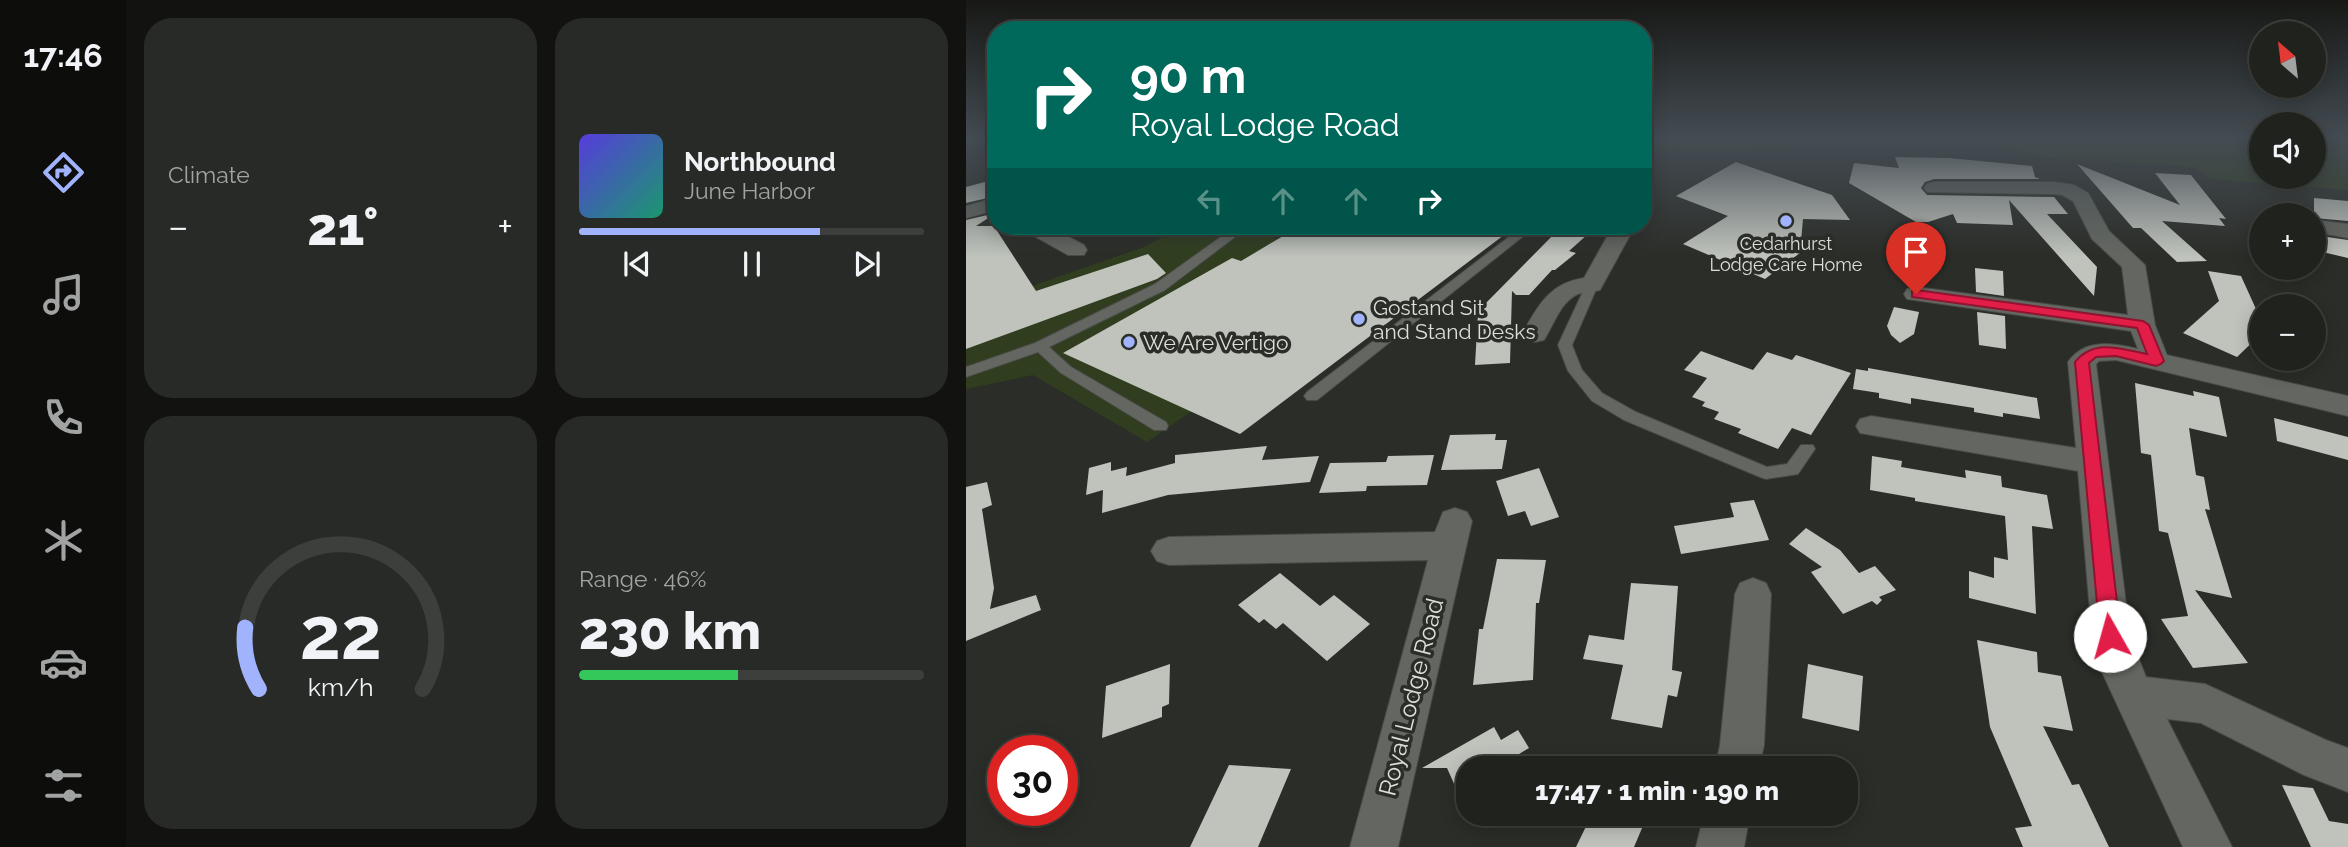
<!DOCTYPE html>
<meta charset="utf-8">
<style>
body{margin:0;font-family:Raleway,sans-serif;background:#282a27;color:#f1f3f6;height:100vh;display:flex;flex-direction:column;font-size:26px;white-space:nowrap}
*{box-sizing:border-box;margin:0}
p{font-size:23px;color:#a2a4a4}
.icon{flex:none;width:38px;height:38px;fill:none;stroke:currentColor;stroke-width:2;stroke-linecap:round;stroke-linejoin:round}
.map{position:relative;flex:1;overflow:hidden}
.sheet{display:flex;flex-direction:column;gap:18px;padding:18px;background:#121310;width:840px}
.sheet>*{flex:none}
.hud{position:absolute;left:21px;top:21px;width:665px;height:214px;border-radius:28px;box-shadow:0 4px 18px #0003,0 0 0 2px #3d3f3c;background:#00695c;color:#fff;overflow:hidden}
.needle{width:46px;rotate:332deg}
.tools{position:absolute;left:1283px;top:21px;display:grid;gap:14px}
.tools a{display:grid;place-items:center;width:77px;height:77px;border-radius:50%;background:#20221e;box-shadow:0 4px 18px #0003,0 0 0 2px #3d3f3c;font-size:35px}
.speed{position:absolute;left:21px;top:735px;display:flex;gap:14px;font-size:35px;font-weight:700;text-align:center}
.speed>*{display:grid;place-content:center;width:91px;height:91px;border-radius:50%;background:#20221e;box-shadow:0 4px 18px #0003,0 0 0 2px #3d3f3c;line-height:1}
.speed .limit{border:10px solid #d22;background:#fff;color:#111}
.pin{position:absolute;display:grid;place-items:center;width:60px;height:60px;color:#fff;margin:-72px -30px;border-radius:50% 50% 50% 0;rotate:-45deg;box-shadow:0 0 7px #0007}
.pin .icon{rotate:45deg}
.me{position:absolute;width:77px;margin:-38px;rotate:353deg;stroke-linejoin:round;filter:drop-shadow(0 0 5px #0008)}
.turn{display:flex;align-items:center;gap:24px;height:147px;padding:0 28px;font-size:32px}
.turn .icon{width:91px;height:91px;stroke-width:2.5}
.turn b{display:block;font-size:49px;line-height:60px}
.lanes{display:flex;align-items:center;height:66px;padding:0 28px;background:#0003;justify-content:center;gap:35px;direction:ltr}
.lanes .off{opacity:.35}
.big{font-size:52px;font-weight:800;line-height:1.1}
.sheet .widget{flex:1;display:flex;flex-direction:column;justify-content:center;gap:10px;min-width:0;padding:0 24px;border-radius:28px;background:#282a27}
.sheet .dial{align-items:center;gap:0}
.dial svg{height:182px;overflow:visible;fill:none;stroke:#3d3f3c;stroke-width:7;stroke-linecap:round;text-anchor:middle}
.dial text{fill:#f1f3f6;stroke:none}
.song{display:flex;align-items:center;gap:21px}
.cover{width:84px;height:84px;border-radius:10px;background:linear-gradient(135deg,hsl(250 70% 55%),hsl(160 70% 35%))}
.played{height:7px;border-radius:4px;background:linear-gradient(90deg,#a1b3fd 70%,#3d3f3c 70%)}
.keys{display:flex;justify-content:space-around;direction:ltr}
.heat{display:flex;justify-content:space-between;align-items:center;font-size:38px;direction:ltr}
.charge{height:10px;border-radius:5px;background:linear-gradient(90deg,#34c759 46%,#3d3f3c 0)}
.sheet .tiles{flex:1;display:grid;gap:18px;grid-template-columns:repeat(2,1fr)}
.trip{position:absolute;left:490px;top:756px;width:402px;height:70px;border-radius:28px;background:#20221e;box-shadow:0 4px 18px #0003,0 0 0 2px #3d3f3c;font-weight:800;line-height:70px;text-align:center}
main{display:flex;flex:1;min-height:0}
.menu{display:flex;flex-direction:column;width:126px;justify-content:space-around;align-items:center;background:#0d0e0c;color:#a2a4a4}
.menu .icon{width:49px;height:49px}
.menu .current{color:#a1b3fd}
.menu b{font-size:32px;color:#f1f3f6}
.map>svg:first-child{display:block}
.green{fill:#303e1f}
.building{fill:#bfc3bc}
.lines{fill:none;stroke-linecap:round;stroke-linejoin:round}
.lane-casing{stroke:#484a46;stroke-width:2}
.street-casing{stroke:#484a46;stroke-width:2}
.lane{fill:#646761;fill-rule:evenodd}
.street{fill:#646761;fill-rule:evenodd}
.route{fill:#e11d48;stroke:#92132f;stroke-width:2}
.poi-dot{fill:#a1b3fd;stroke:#2b2d28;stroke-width:2.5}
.labels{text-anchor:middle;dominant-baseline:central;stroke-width:7;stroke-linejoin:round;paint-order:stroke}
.far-poi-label{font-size:18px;fill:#dddfdb;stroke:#2b2d28}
.poi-label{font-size:21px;fill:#dddfdb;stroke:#2b2d28;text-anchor:start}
.near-street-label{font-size:24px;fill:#dddfdb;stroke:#2b2d28}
</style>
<main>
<nav class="menu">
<b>17:46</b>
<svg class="icon current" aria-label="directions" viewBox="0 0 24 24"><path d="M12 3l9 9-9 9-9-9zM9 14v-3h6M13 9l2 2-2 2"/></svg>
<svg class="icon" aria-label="music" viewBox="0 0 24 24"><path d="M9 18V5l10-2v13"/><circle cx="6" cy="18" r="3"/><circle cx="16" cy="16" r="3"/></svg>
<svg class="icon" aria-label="phone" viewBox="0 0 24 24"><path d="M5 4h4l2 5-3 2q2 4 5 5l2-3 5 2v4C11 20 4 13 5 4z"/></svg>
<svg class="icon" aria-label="climate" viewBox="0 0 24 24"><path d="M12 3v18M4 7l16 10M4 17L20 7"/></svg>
<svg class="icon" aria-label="car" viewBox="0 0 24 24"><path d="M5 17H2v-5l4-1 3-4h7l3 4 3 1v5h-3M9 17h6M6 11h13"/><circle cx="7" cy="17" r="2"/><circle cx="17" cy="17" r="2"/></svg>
<svg class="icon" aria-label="filters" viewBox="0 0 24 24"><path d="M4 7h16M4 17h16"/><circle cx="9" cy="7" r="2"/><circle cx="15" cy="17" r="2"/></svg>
</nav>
<section class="sheet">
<div class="tiles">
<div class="widget"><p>Climate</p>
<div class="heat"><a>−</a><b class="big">21°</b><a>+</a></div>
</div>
<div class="widget">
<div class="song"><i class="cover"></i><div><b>Northbound</b><p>June Harbor</p></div></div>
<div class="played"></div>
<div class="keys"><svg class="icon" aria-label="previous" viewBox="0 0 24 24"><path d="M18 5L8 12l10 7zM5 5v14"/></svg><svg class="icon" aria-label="pause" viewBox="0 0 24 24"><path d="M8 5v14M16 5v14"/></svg><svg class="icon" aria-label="next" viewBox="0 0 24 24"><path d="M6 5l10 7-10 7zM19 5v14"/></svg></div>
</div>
<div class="widget dial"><svg viewBox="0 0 100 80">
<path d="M14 69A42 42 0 1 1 86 69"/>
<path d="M14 69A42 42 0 0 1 8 42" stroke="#a1b3fd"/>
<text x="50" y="56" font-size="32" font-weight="700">22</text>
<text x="50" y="72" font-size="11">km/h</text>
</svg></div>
<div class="widget"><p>Range · 46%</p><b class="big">230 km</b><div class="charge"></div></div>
</div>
</section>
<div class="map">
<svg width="1382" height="847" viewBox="0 0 1382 847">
<rect width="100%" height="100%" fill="#2b2d28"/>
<!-- green -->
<g class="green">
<path d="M677,138h618v39h53v-39h34v52l-136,-11 -19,-12 -154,-10c-23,-10 -49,-10 -74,-12 -55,-4 -111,-1 -166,2 -51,3 -105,8 -156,-2z"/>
<polygon points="217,226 273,226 382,261 435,226 493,226 181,442 67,375 0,389 0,309 178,247"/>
</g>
<!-- building -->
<g class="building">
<polygon points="929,157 983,158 1066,166 1069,177 1074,179 968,179 959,182 955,188 961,195 1088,197 1102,214 1081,214 1131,267 1128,296 1043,200 1047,225 991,223 987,214 962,222 950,222 883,183 888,163 933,168"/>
<polygon points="770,162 866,195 884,220 837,219 834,253 799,279 717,244 762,216 710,196"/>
<polygon points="1111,164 1214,205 1189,173 1225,175 1260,219 1253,218 1259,226 1196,221 1241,261 1211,262 1175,228 1167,228"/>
<polygon points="30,179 30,196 0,203 0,187"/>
<polygon points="1348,198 1382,201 1382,221 1348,218"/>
<polygon points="30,213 10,226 28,226 70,291 182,254 200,273 191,279 0,349 0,220"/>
<polygon points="334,226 550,226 274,434 97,353 266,258 275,261"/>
<polygon points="596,226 631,226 603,251 610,253 589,270 586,270 563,295 550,295 546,291 544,363 509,365 512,312 517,312 517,306"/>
<polygon points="1348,235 1382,240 1382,258 1348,250"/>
<polygon points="1009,268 1037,271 1038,296 1010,292"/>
<polygon points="1242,271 1275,276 1295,320 1295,334 1271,357 1217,333 1253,301"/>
<polygon points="928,307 953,312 948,334 934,343 925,335 921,326"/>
<polygon points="1011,312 1039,316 1040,349 1013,345"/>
<polygon points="735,351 787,370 801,352 826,360 830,355 885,373 845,435 826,428 812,449 772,433 775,429 748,419 753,412 736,406 739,402 726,397 741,378 718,370"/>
<polygon points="902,368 1071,398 1074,419 1037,413 1037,417 1008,412 1008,408 945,398 945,404 913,398 913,393 887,389 890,369 902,371"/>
<polygon points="1169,383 1228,396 1227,391 1253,397 1261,437 1223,428 1230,475 1238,477 1244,510 1239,509 1266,598 1229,590 1282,663 1227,668 1195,619 1222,616 1202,533 1193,531 1185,455 1175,453"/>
<polygon points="1308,418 1382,437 1382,460 1311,441"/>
<polygon points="530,434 529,440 541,440 536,469 475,470 484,435"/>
<polygon points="301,446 296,460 353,456 344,482 202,495 136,513 137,490 120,495 123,468 145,462 145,471 161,467 160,476 209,463 209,455"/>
<polygon points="468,455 461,485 401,486 400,491 353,493 364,463 420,462 422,456"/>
<polygon points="906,456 936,461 935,467 1000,478 999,470 1035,476 1036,487 1081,495 1087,529 1066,526 1070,614 1003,598 1003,571 1028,578 1028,557 1042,560 1039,516 949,501 949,498 904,490"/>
<polygon points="573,468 593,517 565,526 559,511 542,516 530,481"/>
<polygon points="21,482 26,505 16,509 28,588 24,609 70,595 75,610 0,641 0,487"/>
<polygon points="788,500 803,540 715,554 708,526 768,517 764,503"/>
<polygon points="840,528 874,550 893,573 909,566 930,590 913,597 916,600 911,605 906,601 877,614 845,572 856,567 823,544"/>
<polygon points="531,559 580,560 573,603 570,603 567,680 507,685 513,629 517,629"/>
<polygon points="314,573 354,606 368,595 404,624 361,661 317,623 310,629 298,619 293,623 272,605"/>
<polygon points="665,583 712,586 706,670 716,672 711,697 702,695 696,728 645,719 657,665 617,659 623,635 658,640"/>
<polygon points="1011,640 1071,652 1072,672 1095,676 1107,731 1077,726 1106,785 1113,784 1143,847 1057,847 1049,828 1066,826 1024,727"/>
<polygon points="204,664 203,704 196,707 196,717 136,738 140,686"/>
<polygon points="842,664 897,676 893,731 836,718"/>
<polygon points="528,727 535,740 552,730 563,748 545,759 550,768 502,768 502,815 481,768 456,768"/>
<polygon points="263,765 325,769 292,847 224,847"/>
<polygon points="1316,785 1347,788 1363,821 1382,824 1382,847 1345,847"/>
<polygon points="626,814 682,814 668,847 610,847"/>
</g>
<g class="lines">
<!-- lane casing -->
<g class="lane-casing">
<g id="lane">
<polygon points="270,226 282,227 199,290 83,347 105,367 200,422 202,426 200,430 188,430 95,373 72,352 0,377 0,367 69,343 189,284"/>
<polygon points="557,226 570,226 351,400 341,400 338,396 341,392"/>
<polygon points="626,281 632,285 606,345 616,370 636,393 670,412 801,467 821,464 835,445 847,445 849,449 832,474 800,479 794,477 658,420 626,401 602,371 592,345 620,285"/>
</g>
</g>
<!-- street casing -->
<g class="street-casing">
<g id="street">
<path d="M968,182h120l20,3 14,8 21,38 36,34 10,60 12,30 181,41v20l-232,-56 -17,1 -3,3 34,272 16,41 59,7 121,56 22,8v44l-44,-17 -103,-52 -34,-4 65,128h-49l-81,-175 -10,-36 -14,-165 -218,-38 -4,-7 4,-7 11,-3 205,32 -8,-86c17,-24 45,-19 70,-13l-7,-18 -224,-32 -3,-5 3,-5 9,-2 212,28 -6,-48 -30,-28 -19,-38 -11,-6 -8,-1 -127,-2 -3,-4 3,-4z"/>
<polygon points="30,198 30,210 0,218 0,206"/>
<polygon points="1348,220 1382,224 1382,238 1348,232"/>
<polygon points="56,226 82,226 118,245 121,250 118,255 102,255 59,231"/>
<polygon points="266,226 290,226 287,231 276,233 268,232"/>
<path d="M647,226h22l-35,64c-7,2 -15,2 -22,4 -18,8 -24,31 -34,46l-9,2 -9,-2 -4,-6c16,-28 27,-51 62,-56z"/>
<polygon points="489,508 501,512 506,521 432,847 384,847 462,560 203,565 191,561 185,551 191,541 203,537 469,532 477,512"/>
<polygon points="787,578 800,583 805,594 798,745 793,768 749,768 754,745 769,594 774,583"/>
<polygon points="738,814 784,814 778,847 730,847"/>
</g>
</g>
<!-- lane -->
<use href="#lane" class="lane"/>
<!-- street -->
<use href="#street" class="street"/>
</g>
<!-- sky -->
<linearGradient id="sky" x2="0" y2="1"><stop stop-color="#181916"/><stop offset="0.54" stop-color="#444c53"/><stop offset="1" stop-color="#444c53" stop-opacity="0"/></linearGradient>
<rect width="1382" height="257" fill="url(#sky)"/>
<!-- route -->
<path class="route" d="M950,290l227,31 6,4 15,36 -3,3 -5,2 -40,-10 -20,1 -7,6 32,273 -3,6 -8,3 -7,-3 -3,-6 -25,-274c19,-24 46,-13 72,-8l-10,-26 -225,-31v-6z"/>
<!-- markers -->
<g class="poi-dot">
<circle cx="820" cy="221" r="7"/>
<circle cx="393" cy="319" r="7"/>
<circle cx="163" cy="342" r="7"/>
</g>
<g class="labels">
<!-- far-poi labels -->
<g class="far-poi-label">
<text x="820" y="243">Cedarhurst<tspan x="820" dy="21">Lodge Care Home</tspan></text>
</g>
<!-- poi labels -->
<g class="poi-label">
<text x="407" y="307">Gostand Sit<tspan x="407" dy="24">and Stand Desks</tspan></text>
<text x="177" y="342">We Are Vertigo</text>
</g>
<!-- near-street labels -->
<g class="near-street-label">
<text transform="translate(445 697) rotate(-76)">Royal Lodge Road</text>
</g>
</g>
</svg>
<div class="tools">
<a><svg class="needle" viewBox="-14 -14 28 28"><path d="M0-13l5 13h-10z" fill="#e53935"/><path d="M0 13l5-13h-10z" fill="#a2a4a4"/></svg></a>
<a><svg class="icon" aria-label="sound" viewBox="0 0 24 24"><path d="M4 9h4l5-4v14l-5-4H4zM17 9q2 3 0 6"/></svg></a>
<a>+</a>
<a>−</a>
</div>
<div class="speed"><div class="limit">30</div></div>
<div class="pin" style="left:950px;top:294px;background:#d93025"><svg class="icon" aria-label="arrive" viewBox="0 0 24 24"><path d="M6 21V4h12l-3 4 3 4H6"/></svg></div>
<svg class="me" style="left:1144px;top:636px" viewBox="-20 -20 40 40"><circle r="19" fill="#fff"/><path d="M0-13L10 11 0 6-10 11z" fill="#e11d48"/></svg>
<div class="trip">17:47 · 1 min · 190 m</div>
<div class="hud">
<div class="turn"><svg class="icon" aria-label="right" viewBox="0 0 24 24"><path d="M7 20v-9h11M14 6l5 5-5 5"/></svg><div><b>90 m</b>Royal Lodge Road</div></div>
<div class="lanes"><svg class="icon off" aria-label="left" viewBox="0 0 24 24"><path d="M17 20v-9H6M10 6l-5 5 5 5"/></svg><svg class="icon off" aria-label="ahead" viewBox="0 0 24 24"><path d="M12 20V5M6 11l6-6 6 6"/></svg><svg class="icon off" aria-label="ahead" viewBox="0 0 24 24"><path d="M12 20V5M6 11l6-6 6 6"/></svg><svg class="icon" aria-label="right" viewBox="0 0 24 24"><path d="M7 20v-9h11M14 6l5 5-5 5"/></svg></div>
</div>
</div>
</main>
